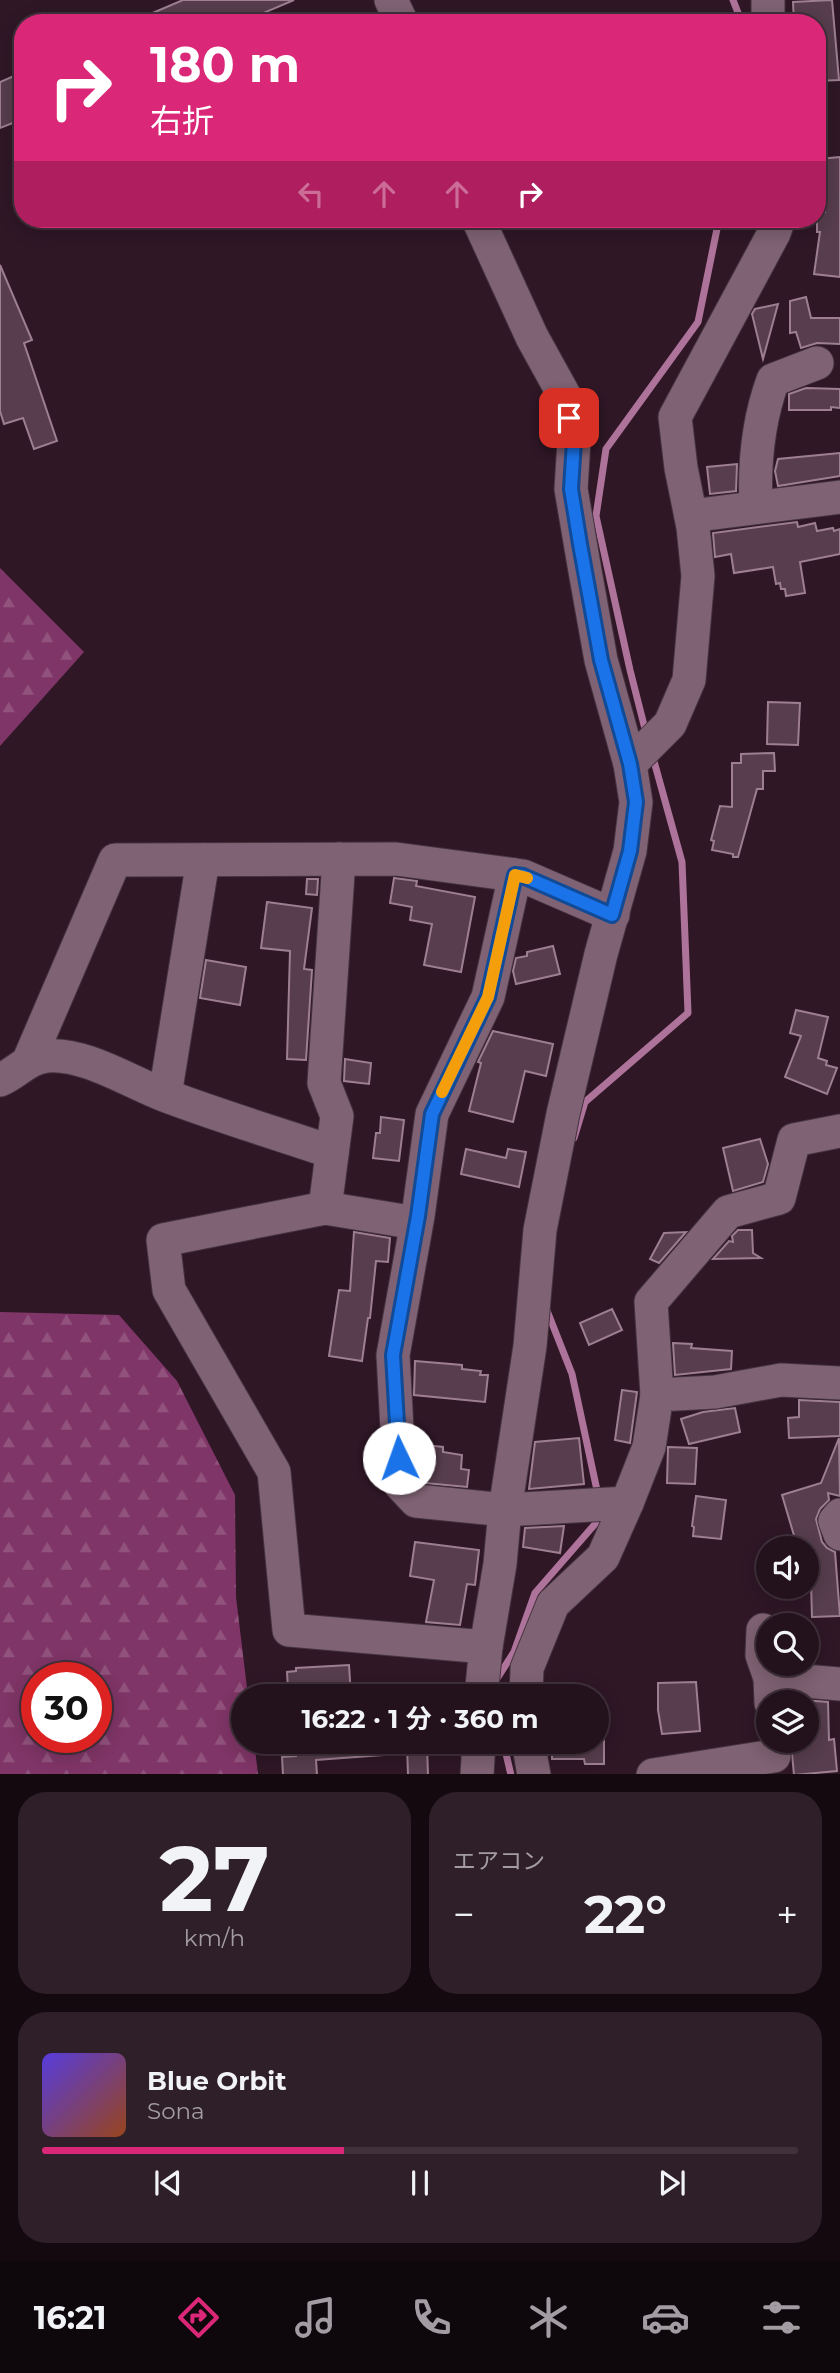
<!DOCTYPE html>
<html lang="ja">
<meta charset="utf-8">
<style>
body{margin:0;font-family:Montserrat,"Noto Sans JP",sans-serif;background:#2f1f29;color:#f1f3f6;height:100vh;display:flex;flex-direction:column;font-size:26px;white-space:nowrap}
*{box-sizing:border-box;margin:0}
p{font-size:23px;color:#a39da3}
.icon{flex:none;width:38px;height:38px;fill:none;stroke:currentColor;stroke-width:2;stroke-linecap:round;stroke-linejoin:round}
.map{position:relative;height:1774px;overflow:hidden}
.drawer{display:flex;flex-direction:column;gap:18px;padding:18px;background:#13090f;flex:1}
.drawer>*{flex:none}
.hud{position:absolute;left:14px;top:14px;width:812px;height:214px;border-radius:28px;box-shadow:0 4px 18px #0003,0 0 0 2px #40313b;background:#db2777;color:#fff;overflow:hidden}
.fabs{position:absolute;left:756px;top:1536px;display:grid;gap:14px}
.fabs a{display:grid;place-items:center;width:63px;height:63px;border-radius:50%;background:#23111c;box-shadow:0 4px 18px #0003,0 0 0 2px #40313b;font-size:35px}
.speed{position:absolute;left:21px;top:1662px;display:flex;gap:14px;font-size:35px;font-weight:700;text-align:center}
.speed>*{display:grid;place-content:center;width:91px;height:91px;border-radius:50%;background:#23111c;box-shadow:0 4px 18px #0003,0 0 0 2px #40313b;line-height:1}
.speed .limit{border:10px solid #d22;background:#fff;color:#111}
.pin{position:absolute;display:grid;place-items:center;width:60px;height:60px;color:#fff;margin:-30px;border-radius:14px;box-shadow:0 4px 10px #0006}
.me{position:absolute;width:77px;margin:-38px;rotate:357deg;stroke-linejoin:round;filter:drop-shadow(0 0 5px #0008)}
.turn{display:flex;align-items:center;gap:24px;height:147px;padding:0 21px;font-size:32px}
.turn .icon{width:91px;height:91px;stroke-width:2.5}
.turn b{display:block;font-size:49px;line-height:60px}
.lanes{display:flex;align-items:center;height:66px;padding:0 21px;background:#0003;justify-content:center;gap:35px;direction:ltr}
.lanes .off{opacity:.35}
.big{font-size:52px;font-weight:700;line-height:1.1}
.drawer .card{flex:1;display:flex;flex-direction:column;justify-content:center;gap:10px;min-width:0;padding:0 24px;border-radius:28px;background:#2f1f29}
.drawer .dial{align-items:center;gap:0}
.dial b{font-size:91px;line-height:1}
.song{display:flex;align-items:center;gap:21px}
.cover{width:84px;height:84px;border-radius:10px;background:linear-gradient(135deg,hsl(250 70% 55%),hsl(20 70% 35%))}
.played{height:7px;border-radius:4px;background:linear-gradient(90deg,#db2777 40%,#40313b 40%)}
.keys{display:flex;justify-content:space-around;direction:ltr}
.heat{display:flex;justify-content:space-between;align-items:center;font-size:38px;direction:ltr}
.drawer .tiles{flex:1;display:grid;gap:18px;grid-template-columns:1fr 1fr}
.card:last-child{grid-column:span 2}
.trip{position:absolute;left:231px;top:1684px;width:378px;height:70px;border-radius:35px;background:#23111c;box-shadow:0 4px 18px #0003,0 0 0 2px #40313b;font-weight:700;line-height:70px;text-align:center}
.dock{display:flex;height:112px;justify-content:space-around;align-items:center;background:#0e070b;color:#a39da3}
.dock .icon{width:49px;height:49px}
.dock .active{color:#db2777}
.dock b{font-size:32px;color:#f1f3f6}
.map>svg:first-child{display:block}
.forest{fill:url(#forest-firs);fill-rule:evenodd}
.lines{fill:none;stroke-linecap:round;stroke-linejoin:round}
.stream{stroke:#ae739a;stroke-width:7}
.building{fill:#573d4d;stroke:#9d7f91;stroke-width:2}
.minor-casing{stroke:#45333e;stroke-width:35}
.minor{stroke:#7f6273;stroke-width:33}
.route-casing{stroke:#114b97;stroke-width:18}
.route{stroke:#1a73e8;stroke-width:12}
.slow{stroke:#f59e0b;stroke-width:12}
</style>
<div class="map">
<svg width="840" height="1775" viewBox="0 0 840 1775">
<defs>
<pattern id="forest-firs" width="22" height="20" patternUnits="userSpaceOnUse" patternTransform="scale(1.75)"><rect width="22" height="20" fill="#7f3567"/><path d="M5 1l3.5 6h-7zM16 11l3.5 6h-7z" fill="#91527d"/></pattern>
</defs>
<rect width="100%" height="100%" fill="#2f1726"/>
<!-- forest -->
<g class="forest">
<polygon points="0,568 84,652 0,746"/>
<path d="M0,1312l119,3 58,66 58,114 1,102 12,99h-5v45h11l4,33h-258zM37,1678h59v60h-59z"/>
</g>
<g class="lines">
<!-- stream -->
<g class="stream">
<polyline points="733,0 742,23"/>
<polyline points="646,733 630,670 596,516 606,449 698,322 719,219"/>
<polyline points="574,1138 585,1102 688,1013 682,862 652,754"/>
<polyline points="546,1308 572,1374 598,1495"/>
<polyline points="496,1680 514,1652 535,1593 602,1516"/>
<polyline points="503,1741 511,1775"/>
</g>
</g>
<!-- building -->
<g class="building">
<polygon points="183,0 294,0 240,23 129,23"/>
<polygon points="832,0 839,80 817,81 817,23 794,23 793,2"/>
<polygon points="23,72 23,119 0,128 0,82"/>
<polygon points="840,157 840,277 814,274 820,232 817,232 817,211 825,212 819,159"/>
<polygon points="0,265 32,340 24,343 57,441 34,449 23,418 4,424 0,411"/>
<polygon points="806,297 811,318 840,318 840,344 817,343 801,348 796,332 790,333 790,301"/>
<polygon points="778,304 763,359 752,314 755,309"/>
<polygon points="806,388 840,389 840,408 831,407 831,410 789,410 789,394"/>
<polygon points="840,453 840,476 778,486 775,471 778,459"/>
<polygon points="737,464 736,491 710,494 707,467"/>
<polygon points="797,522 798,527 815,523 817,531 833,528 834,531 840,529 840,554 800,562 805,593 786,596 785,589 781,589 780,583 776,584 773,567 734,573 731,554 715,557 713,533"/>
<polygon points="768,702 800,703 798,745 767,744"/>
<polygon points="774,753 775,771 763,771 763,789 757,789 738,857 733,857 733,854 712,850 714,841 711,840 720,806 732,807 732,763 741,763 741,754"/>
<polygon points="394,878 417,881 416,886 475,897 461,972 424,965 432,924 410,920 412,907 390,903"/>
<polygon points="307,879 318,879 317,895 306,894"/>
<polygon points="267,902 312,908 304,969 312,970 306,1060 287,1059 290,951 261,948"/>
<polygon points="553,946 560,974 516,984 513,971 516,958 527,956 527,952"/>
<polygon points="206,960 246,967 240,1005 200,998"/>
<polygon points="796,1010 828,1017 818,1058 827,1061 826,1065 837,1068 827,1094 785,1077 801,1036 790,1033"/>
<polygon points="493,1031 553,1044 546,1076 525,1071 513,1122 469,1111 481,1063 478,1062"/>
<polygon points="345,1059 371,1063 369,1084 344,1081"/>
<polygon points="381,1117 404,1120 399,1161 373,1158 376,1133 380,1133"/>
<polygon points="760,1139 768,1164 763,1182 733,1191 723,1148"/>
<polygon points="466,1149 506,1158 508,1149 526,1152 519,1187 461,1174"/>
<polygon points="738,1230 752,1230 753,1253 761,1258 713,1259 729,1241 733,1242 732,1236"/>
<polygon points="354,1232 390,1238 388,1262 376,1261 370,1318 368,1318 362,1361 329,1356 339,1290 350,1291"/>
<polygon points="686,1232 659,1263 650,1259 664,1233"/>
<polygon points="612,1309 622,1330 589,1345 580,1323"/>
<polygon points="673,1343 692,1344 691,1348 732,1351 731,1369 675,1375"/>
<polygon points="415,1361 462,1365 462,1369 481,1371 480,1375 488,1375 485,1402 414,1395"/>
<polygon points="622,1390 637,1392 630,1443 615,1440"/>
<polygon points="799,1400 840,1402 840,1436 789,1438 788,1418 799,1417"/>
<polygon points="735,1408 740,1432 689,1444 681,1419 703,1412"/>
<polygon points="579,1438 584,1484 529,1489 535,1442"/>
<polygon points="839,1438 840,1496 828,1493 829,1500 820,1509 816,1519 822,1542 827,1548 835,1552 840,1616 812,1617 811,1583 807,1583 807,1549 798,1549 782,1495 821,1483"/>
<polygon points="417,1444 443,1447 443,1452 462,1455 461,1469 469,1470 467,1487 425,1483 419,1476"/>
<polygon points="668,1447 697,1448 695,1484 667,1483"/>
<polygon points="696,1496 726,1500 721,1539 693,1536 694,1527 692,1526"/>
<polygon points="564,1526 560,1553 523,1547 525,1528"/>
<polygon points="415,1542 479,1550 475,1585 467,1584 460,1625 426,1622 434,1580 410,1576"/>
<polygon points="349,1665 351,1696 296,1696 295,1688 288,1689 287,1672 296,1671 296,1668"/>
<polygon points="696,1682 700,1731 662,1734 658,1710 658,1683"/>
<polygon points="790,1699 828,1702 829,1740 834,1739 837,1771 794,1775 791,1743 807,1741 807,1703 790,1703"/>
<polygon points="295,1741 383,1741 383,1755 316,1760 317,1775 283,1775 282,1757 296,1756"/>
<polygon points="552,1741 604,1741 604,1764 585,1764 584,1759 552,1759"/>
<polygon points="407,1746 427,1746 428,1775 408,1775"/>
</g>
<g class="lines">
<!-- minor casing -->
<g class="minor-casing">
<g id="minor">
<polyline points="391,0 402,23"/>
<polyline points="768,23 768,0"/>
<polyline points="478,219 532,337 564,395 574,441 571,489 585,571 601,660 630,764 636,802 630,851 601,954 563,1114 540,1230 530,1346 505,1510 500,1564 486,1647 481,1696"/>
<path d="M756,506c-2,-42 2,-85 17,-126l44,-17"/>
<polyline points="691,516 840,497"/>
<polyline points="630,764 670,724 689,680 698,576 693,527 681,468 675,417 774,233 779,219"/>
<polyline points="515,875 488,997 432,1114 418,1216 393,1355 400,1484 416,1501 505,1510 627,1503"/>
<polyline points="29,1060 115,860 396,859 523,876 613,915"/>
<path d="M0,1080c17,-7 27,-22 47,-24 36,-4 83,26 117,39 55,21 112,38 168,57"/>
<polyline points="165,1095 203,860"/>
<polyline points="325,1208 337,1116 324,1083 339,859"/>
<polyline points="416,1223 325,1208 163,1240 169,1290 274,1472 289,1630 486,1647"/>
<polyline points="657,1395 651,1302 728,1212 779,1198 794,1140 840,1131"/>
<polyline points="840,1515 835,1521 840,1534"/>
<polyline points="763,1630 762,1655 770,1678 771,1703"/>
<polyline points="770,1678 840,1684"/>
<polyline points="526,1696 527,1668 553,1604 603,1557 627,1503 649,1447 657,1395 715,1392 781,1380 840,1383"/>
<polyline points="528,1741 534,1775"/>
<polyline points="477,1775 479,1741"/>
<polyline points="653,1775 774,1756"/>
</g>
</g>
<!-- minor -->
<use href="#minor" class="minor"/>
</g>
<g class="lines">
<!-- route casing -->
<g class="route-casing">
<polyline id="route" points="399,1458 393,1355 418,1216 432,1114 488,997 515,875 523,876 612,915 630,851 636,802 630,764 601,660 580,544 571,489 574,441 569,418"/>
</g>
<!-- route -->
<use href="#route" class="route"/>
<!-- slow -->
<polyline class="slow" points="442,1092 488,997 515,875 527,878"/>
</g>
</svg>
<div class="fabs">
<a><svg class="icon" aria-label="sound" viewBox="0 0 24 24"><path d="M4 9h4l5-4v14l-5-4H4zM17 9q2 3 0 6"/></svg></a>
<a><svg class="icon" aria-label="search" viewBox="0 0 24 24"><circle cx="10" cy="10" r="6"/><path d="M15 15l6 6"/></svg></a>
<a><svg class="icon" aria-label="layers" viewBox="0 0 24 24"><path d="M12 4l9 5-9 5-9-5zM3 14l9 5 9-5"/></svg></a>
</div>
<div class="speed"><div class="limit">30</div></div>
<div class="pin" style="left:569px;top:418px;background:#d93025"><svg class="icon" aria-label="arrive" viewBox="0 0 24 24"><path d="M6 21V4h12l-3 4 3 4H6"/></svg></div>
<svg class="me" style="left:399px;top:1458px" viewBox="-20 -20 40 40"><circle r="19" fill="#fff"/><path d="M0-13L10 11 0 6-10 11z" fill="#1a73e8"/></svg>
<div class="trip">16:22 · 1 分 · 360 m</div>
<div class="hud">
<div class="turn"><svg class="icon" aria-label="right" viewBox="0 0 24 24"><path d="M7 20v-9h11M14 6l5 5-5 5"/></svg><div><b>180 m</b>右折</div></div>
<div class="lanes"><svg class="icon off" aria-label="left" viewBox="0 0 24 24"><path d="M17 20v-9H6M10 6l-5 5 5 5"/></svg><svg class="icon off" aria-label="ahead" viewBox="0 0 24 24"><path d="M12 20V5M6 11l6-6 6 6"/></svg><svg class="icon off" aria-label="ahead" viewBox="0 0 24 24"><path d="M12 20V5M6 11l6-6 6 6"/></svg><svg class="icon" aria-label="right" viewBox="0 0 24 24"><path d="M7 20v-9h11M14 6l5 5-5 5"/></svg></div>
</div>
</div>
<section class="drawer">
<div class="tiles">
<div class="card dial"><b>27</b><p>km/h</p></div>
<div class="card"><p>エアコン</p>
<div class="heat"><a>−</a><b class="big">22°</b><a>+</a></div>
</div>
<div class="card">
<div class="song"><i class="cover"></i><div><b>Blue Orbit</b><p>Sona</p></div></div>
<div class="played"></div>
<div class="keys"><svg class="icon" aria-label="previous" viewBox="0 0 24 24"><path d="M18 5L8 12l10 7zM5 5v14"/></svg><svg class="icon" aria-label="pause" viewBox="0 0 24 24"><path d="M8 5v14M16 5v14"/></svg><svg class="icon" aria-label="next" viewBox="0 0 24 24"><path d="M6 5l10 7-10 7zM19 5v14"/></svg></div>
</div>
</div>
</section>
<nav class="dock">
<b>16:21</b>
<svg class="icon active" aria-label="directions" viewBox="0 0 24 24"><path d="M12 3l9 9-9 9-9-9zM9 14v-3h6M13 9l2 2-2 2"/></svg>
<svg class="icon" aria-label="music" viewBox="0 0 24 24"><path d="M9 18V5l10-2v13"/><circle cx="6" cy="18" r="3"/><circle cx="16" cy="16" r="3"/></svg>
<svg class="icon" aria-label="phone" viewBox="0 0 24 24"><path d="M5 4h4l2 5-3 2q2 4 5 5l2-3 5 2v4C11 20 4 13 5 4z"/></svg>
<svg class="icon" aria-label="climate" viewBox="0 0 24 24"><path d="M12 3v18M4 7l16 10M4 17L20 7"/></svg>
<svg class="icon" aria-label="car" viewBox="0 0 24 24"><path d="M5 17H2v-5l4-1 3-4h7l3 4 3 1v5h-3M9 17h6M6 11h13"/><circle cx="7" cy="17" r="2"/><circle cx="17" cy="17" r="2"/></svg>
<svg class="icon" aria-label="filters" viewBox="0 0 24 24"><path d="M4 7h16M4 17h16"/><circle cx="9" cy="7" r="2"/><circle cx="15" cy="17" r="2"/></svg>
</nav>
